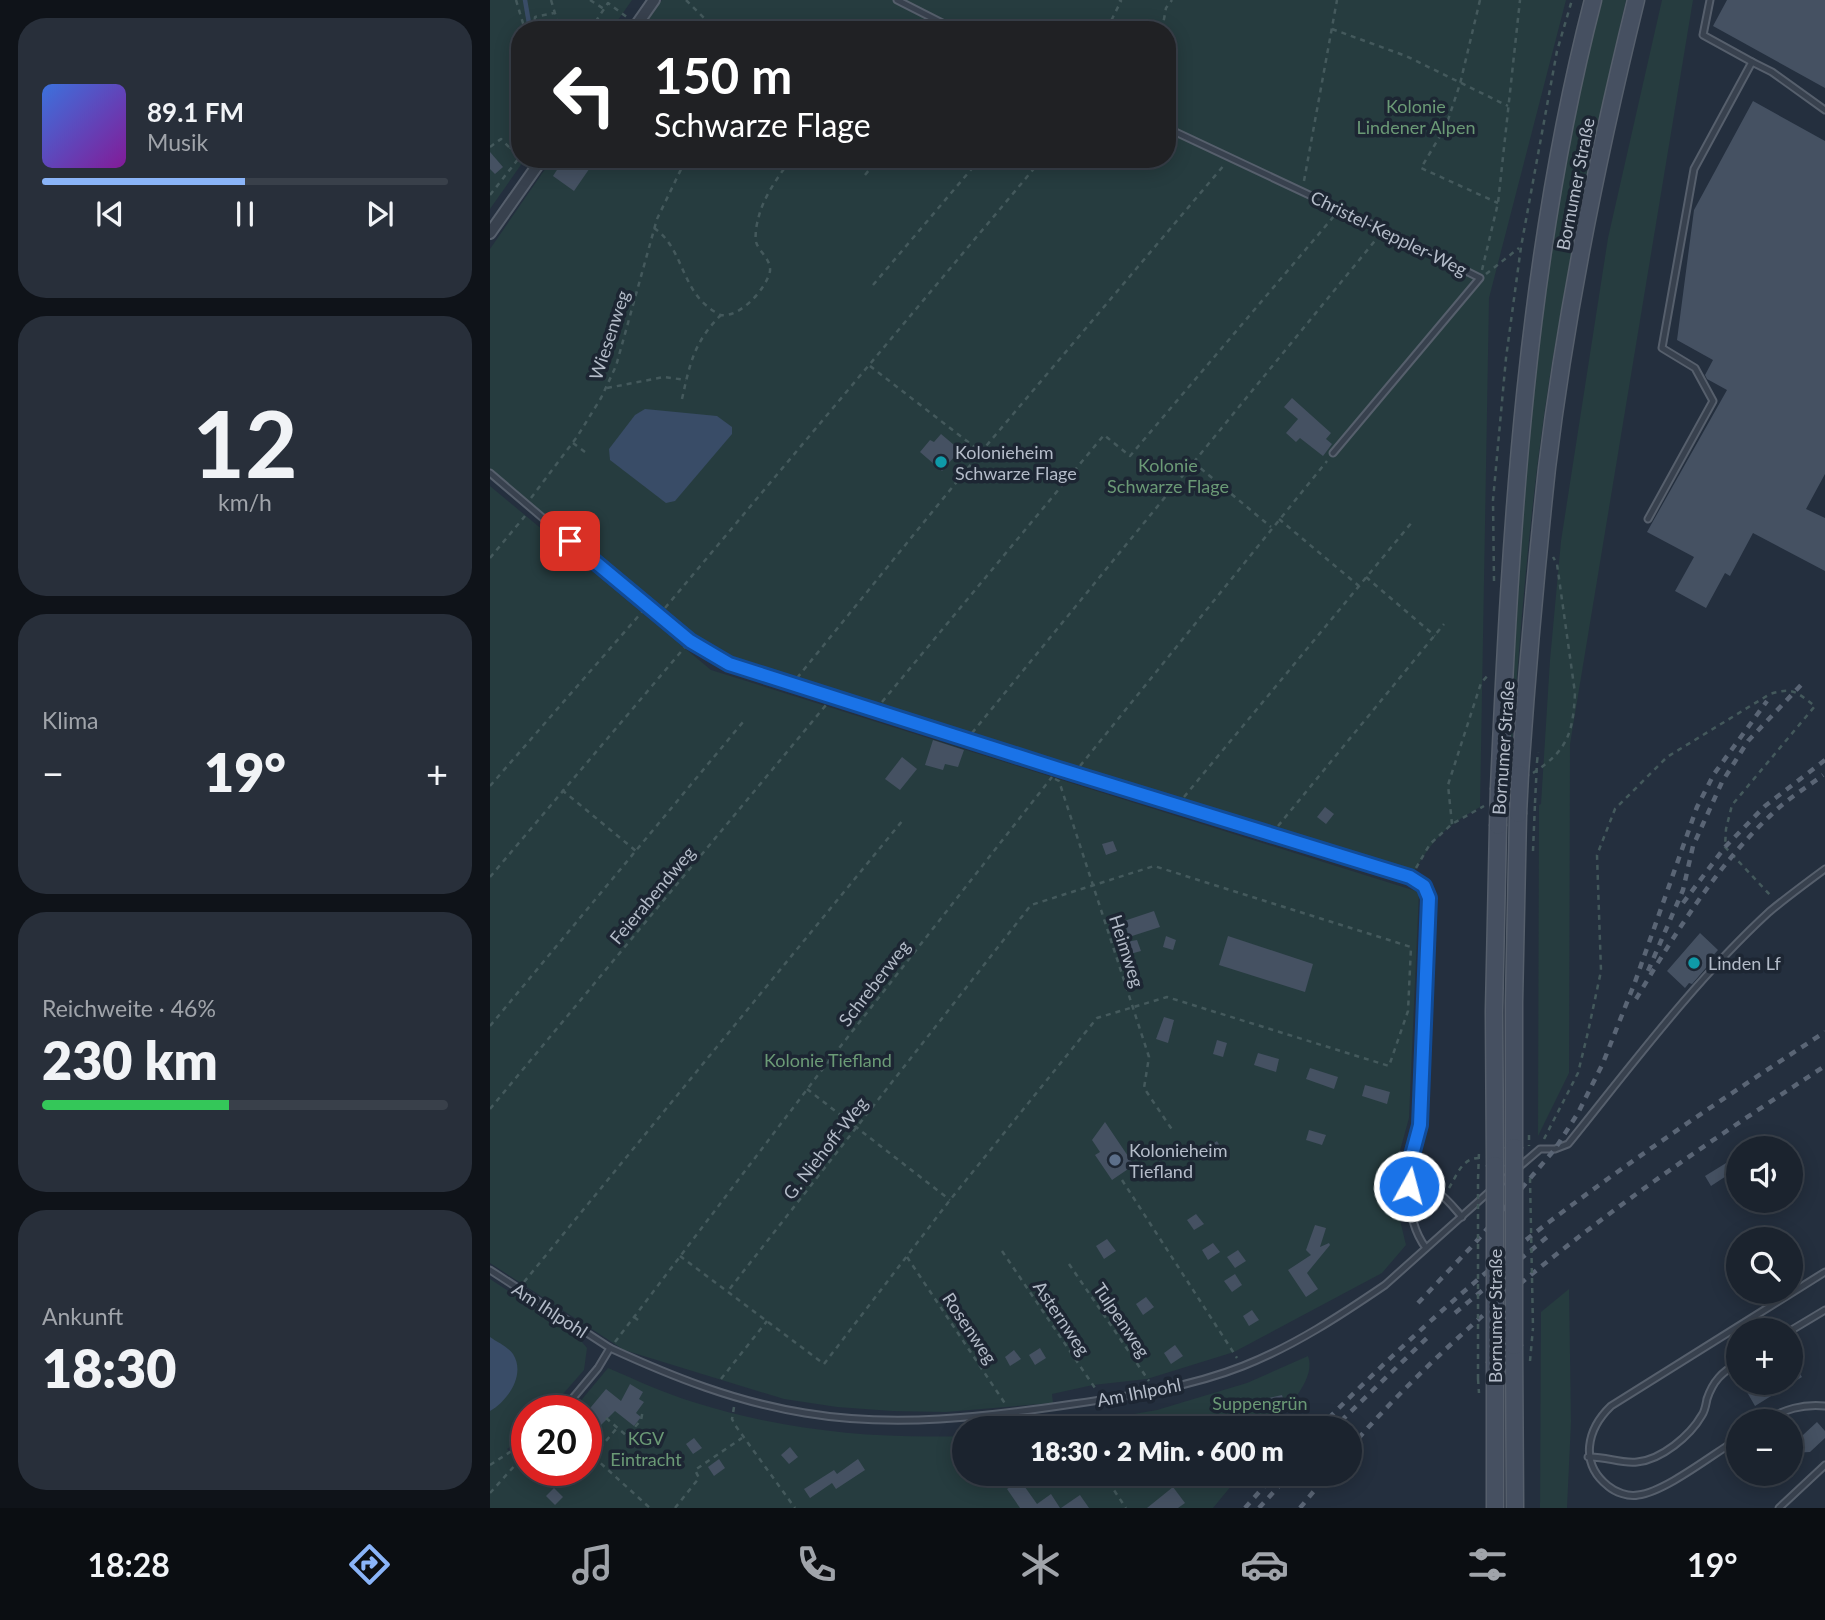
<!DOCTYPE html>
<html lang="de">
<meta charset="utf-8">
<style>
body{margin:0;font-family:Lato,sans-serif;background:#282f3a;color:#f1f3f6;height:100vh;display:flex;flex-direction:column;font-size:26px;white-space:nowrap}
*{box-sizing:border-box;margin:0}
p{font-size:23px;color:#a0a4aa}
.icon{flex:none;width:38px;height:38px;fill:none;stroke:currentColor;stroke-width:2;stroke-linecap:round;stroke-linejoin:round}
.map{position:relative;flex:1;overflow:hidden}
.side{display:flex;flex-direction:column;gap:18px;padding:18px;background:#0f1319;width:490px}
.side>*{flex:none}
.hud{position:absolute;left:21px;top:21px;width:665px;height:147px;border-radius:28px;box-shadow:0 4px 18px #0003,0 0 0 2px #39404a;background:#202124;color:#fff;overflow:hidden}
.controls{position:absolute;left:1236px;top:1136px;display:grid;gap:14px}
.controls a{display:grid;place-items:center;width:77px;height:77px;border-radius:50%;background:#1b232e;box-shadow:0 4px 18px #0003,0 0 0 2px #39404a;font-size:35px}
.speed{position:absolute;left:21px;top:1395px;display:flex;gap:14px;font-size:35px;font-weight:700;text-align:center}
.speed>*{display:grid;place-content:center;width:91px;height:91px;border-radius:50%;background:#1b232e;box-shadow:0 4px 18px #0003,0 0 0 2px #39404a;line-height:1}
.speed .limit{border:10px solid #d22;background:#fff;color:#111}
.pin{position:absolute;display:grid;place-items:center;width:60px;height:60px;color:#fff;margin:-30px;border-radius:14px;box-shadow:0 4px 10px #0006}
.me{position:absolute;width:77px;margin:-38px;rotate:7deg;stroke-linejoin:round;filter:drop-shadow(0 0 5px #0008)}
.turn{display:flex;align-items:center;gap:24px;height:147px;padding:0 28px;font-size:32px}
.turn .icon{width:91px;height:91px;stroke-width:2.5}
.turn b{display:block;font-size:49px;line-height:60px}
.big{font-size:52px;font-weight:800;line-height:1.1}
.side .tile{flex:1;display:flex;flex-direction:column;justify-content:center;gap:10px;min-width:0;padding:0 24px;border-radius:28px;background:#282f3a}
.side .dial{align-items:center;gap:0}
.dial b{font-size:91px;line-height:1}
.song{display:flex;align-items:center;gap:21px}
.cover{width:84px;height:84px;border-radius:10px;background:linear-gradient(135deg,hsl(220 70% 55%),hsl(290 70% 35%))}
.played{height:7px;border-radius:4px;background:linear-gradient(90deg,#8ab4f8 50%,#39404a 50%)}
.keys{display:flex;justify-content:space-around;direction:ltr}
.heat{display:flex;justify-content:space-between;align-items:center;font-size:38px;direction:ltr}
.charge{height:10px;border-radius:5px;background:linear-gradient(90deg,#34c759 46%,#39404a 0)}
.trip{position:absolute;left:462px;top:1416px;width:410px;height:70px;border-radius:35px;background:#1b232e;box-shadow:0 4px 18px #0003,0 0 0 2px #39404a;font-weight:800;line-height:70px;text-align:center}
.dock{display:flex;height:112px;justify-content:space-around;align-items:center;background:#0b0e12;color:#a0a4aa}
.dock .icon{width:49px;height:49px}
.dock .selected{color:#8ab4f8}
.dock b{font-size:32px;color:#f1f3f6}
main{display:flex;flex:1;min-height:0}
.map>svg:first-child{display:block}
.green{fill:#263c3f}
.water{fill:#394c67}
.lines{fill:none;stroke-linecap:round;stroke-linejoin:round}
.stream{stroke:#394c67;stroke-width:4.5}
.building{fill:#455162}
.service-casing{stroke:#565f6c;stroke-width:9}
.minor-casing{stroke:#565f6c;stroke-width:14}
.secondary-casing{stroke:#565f6c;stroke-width:19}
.path{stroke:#44595c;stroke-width:2.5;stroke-dasharray:5 5;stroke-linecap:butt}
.service{stroke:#38414e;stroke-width:5}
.minor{stroke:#38414e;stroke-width:10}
.secondary{stroke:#465061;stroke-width:16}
.rail{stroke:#5a6575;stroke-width:4.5;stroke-dasharray:7 7;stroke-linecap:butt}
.secondary-bridge-casing{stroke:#565f6c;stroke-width:19;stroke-linecap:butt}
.path-bridge{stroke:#44595c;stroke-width:2.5;stroke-dasharray:5 5;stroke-linecap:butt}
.secondary-bridge{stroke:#465061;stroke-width:16}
.route-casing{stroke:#114b97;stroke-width:18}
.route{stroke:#1a73e8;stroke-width:12}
.culture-dot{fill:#0f9aa8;stroke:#1d2633;stroke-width:2.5}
.service-dot{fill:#5c6f8a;stroke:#1d2633;stroke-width:2.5}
.labels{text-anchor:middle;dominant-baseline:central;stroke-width:7;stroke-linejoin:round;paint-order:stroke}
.park-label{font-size:18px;fill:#6b9a76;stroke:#1d2633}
.street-label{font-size:18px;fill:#b4bcc9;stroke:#1d2633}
.poi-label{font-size:18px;fill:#b4bcc9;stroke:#1d2633;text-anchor:start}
</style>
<main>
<section class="side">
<div class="tile">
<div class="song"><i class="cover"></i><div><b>89.1 FM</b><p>Musik</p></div></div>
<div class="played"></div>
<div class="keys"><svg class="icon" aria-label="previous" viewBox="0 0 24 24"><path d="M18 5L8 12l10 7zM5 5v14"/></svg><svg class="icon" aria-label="pause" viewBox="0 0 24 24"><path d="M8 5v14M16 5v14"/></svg><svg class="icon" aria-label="next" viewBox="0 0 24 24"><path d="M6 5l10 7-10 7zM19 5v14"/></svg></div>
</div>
<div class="tile dial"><b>12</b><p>km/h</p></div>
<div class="tile"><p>Klima</p>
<div class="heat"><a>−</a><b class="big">19°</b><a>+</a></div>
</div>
<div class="tile"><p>Reichweite · 46%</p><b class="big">230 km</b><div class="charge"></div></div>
<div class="tile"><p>Ankunft</p><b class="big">18:30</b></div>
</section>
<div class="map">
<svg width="1335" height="1508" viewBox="0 0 1335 1508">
<rect width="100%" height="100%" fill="#242f3e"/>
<!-- green -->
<g class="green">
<polygon points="0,0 142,0 121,30 30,30 30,159 35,159 0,209"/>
<path d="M172,0h904l-77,298 -9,509c-38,22 -47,32 -69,70l-682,-213 -39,-23 -200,-170v-222l62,-90h615v-129h-526z"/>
<path d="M1111,0h25c-25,107 -48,214 -67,322 -27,150 -39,302 -49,454l-3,2 11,-219 20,-222 36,-228z"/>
<polygon points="1172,0 1203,0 1080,744 1079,1073 1048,1136 1049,805 1051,804 1060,660 1071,541 1118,238"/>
<polygon points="0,486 221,670 929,892 919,1118 901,1183 916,1245 892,1273 744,1352 657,1379 603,1385 562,1394 563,1403 456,1412 402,1411 347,1407 294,1399 134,1350 0,1263"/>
<path d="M0,1279l87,57 10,12 -3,22 -35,40h-22v25l-20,14 15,15 5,-5v11h59v-60h-13l35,-42c28,12 56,25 85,34 89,28 179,37 271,34v38h277l-28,34h-723z"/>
<polygon points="1079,1289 1081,1422 1077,1508 1050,1508 1051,1312"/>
<path d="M818,1356c9,24 -23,53 -37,72h-218l104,-18 90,-27z"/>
</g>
<!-- water -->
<g class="water">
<polygon points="155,409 227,416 242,427 242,434 185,501 176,503 120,460 119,449 145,415"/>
<path d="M0,1337c7,5 18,10 23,17 13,20 -5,47 -23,57z"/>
</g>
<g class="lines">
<!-- stream -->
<polyline class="stream" points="35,0 40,29"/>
</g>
<!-- building -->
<g class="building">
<polygon points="1237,0 1335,0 1335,88 1223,26"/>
<polygon points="1263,101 1335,141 1335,474 1316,509 1335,518 1335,571 1263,533 1240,576 1235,573 1216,608 1185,591 1204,557 1157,532 1237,390 1217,379 1215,375 1223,360 1187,340 1204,210"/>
<polygon points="0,152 13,167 5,174 0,169"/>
<polygon points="74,159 106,159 84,191 63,176"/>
<polygon points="802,398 841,433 836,439 842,444 833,456 810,438 806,442 796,433 808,419 794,407"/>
<polygon points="451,434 470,450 452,471 430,452 440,440 444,442"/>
<polygon points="443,740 474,750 468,767 455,764 453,770 435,765"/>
<polygon points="412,757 427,769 410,790 395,779"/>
<polygon points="835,807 844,814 836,824 827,817"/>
<polygon points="623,841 627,851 616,855 612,844"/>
<polygon points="664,911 670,927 639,937 634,921"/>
<polygon points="1210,933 1228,950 1221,958 1222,961 1202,984 1199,983 1195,988 1177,971"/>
<polygon points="676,936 686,940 683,950 673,947"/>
<polygon points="738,936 823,964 815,992 729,965"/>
<polygon points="647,940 651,951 640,954 636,942"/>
<polygon points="674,1017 684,1020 678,1043 666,1039"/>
<polygon points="727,1040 737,1043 733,1057 723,1054"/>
<polygon points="768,1053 789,1059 786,1072 764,1065"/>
<polygon points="820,1068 848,1077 844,1089 816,1079"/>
<polygon points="875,1085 900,1092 897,1104 872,1096"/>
<polygon points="615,1122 644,1165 622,1180 605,1155 610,1152 602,1140"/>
<polygon points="819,1130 836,1135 832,1145 816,1140"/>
<polygon points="727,1141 734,1153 725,1158 718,1147"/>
<polygon points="1241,1160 1247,1169 1221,1186 1215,1176"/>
<polygon points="670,1161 679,1175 670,1181 661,1167"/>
<polygon points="706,1214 714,1224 704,1230 697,1220"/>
<polygon points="825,1225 836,1228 830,1247 839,1243 840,1245 817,1273 828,1289 816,1297 798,1270 821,1255 816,1250"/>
<polygon points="617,1239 626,1251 614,1259 606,1246"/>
<polygon points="723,1243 730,1252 718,1260 712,1250"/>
<polygon points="748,1250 756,1261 745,1268 737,1257"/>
<polygon points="745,1274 752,1285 742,1292 734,1281"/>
<polygon points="656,1297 664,1307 653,1315 646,1304"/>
<polygon points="762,1310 769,1320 759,1326 753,1316"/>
<polygon points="685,1345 693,1356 681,1364 674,1353"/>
<polygon points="550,1348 556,1358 545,1365 539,1355"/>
<polygon points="524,1350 531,1359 520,1366 515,1357"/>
<polygon points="1300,1357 1312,1377 1265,1406 1254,1387 1262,1382 1300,1382"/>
<polygon points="140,1384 153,1392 149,1399 154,1402 146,1413 151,1417 144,1426 125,1411 106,1430 96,1422 96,1413 116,1389 131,1401"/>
<polygon points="792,1395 795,1406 782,1410 779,1398"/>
<polygon points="631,1416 633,1428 617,1428 615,1418"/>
<polygon points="1327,1422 1335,1431 1335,1438 1320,1452 1300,1453 1300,1447"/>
<polygon points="204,1438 212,1448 203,1454 196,1444"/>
<polygon points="300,1447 308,1457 299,1464 291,1455"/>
<polygon points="229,1459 235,1468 224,1476 218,1467"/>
<polygon points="368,1459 375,1470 346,1489 342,1483 320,1498 314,1489 344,1470 347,1474"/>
<polygon points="530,1480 547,1504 561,1494 570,1508 530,1508 517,1489"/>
<polygon points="683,1487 695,1503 688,1508 657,1508"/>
<polygon points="64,1488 73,1497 65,1505 56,1496"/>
<polygon points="590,1495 599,1508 571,1508"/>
</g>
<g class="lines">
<!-- service casing -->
<g class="service-casing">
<g id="service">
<polyline points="407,0 466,30"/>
<polyline points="1220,0 1213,35 1262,62"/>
<polyline points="677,128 894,230 990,278 843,453"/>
<path d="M0,473l168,143 32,25 39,23 330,105 352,108 13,9 5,13 -9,226c-10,39 -20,88 6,123"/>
<polyline points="1158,519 1223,401 1205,368 1172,348 1204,169 1262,62 1282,72 1335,110"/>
<path d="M1008,1185l42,-36h15l13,-5c63,-78 127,-164 201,-232 18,-15 37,-29 56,-43"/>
<path d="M919,1186c29,0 35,10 53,31"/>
<polyline points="0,1270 120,1348"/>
<polyline points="1300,1331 1335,1310"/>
<path d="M73,1410l35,-42 12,-20c63,29 126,54 195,65 89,15 181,4 268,-9 57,-8 117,-17 170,-38 51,-20 98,-51 142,-81l105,-94"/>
<path d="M1275,1421c20,-12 37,-17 60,-15"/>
<path d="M1248,1439c-25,15 -73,53 -100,56 -10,2 -23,-3 -30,-9 -29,-23 -21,-57 3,-80l214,-134"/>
<path d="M1098,1457c17,-1 33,7 49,5 24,-2 53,-26 65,-47 3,-4 4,-11 5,-16 6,-18 15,-27 31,-36"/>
<polyline points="1289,1508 1335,1465"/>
</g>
</g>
<!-- minor casing -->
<g class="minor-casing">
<g id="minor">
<polyline points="143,30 164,0"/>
<polyline points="0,233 52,159"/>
</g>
</g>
<!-- secondary casing -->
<g class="secondary-casing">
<g id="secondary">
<path d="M1030,774c7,-102 16,-204 27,-306 19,-157 51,-314 89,-468"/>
<path d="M1009,788c12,-265 27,-530 94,-788"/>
<polyline points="1024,1147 1024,1002 1028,814"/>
<polyline points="1005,1165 1004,1011 1008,826"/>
<polyline points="1024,1346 1025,1508"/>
<polyline points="1005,1508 1005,1363"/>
</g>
</g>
<!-- path -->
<g class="path">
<polyline points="26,0 35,30"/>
<polyline points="61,0 70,30"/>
<polyline points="100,0 114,9"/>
<polyline points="196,0 226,30"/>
<polyline points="990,0 970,84 956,126 931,168 1008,203"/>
<polyline points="617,29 631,1 629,0"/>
<polyline points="842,29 916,56 1018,106"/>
<polyline points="44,30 45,17 64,13"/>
<polyline points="100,30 118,3 138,18"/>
<polyline points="672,30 676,8 682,0"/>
<polyline points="0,147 11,139 36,164"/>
<polyline points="20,149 30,135"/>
<polyline points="375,175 388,159"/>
<polyline points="814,181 847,0"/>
<polyline points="0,195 29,158"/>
<path d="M164,228c28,19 27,57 53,78 3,3 11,8 14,9 19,3 46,-27 49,-44 1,-12 -11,-19 -14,-29 -1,-5 0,-16 2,-22 4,-21 20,-43 33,-61"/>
<polyline points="992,270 1008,203 1030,0"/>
<polyline points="996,274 1029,248"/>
<polyline points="383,285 490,159"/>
<polyline points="380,366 491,452"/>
<polyline points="117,388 174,377 196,380"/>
<path d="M192,399c8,-36 12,-57 39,-84"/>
<polyline points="83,443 99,455"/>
<polyline points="703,462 781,527"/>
<polyline points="41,498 87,437 111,398 126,366 167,219 196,159"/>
<polyline points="789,519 869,586"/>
<polyline points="0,558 35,516"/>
<polyline points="876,577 945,636"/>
<polyline points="1004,581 1003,500 1016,358 1031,247 1067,51 1082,0"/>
<polyline points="175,608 552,159"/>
<polyline points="307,678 491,452 735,164"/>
<polyline points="392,702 614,435 640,456 845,215"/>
<polyline points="482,733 888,237"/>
<polyline points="1047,762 1048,752"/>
<polyline points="590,766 837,461"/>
<path d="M1043,773c35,-23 40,-40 42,-80l-18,-129 -4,-7"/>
<polyline points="565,779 569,781 659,1057 654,1088 683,1131"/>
<polyline points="0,786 152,612"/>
<polyline points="72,790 146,851"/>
<polyline points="694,797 923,521"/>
<polyline points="962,824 958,785 991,683 999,674"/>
<polyline points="788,826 954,624"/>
<polyline points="1043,851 1045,803"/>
<polyline points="926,868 940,844 962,824 994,806"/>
<polyline points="0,877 195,647"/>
<polyline points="0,1026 253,722"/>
<polyline points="317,1089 460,1200"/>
<polyline points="0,1109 336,705"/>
<path d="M1054,1139l34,-66 10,-41 13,-61 -4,-116 18,-46 52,-52 103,-63c24,-7 26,-2 45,12l-83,99 -6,24 -1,18 46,49"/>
<polyline points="988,1179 989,1152"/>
<polyline points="632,1180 747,1358"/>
<path d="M959,1188c8,-13 13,-30 30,-30"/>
<polyline points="512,1251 607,1391"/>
<polyline points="190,1256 334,1364 460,1200 607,1018 677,997 899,1066 918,1011 921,947 664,866 541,905 238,1291"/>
<polyline points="417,1257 516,1405"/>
<polyline points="579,1264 659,1381"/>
<polyline points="34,1282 413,820"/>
<polyline points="144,1317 151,1322"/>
<polyline points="125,1342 328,1075 562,777"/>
<polyline points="1040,1361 1043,1328"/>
<polyline points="231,1379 277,1321"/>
<polyline points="988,1379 989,1393"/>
<polyline points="244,1407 242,1419 245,1425 305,1508"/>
<polyline points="580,1415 585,1428"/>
<polyline points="116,1418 137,1436 151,1420 153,1410"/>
<polyline points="96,1450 160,1508"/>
<polyline points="103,1456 127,1428"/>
<polyline points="0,1465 37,1441"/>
<polyline points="613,1474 636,1508"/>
<polyline points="0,1493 37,1452"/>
<polyline points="185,1508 209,1478 205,1470 252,1438"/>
</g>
<!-- service -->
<use href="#service" class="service"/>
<!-- minor -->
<use href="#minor" class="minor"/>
<!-- secondary -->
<use href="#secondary" class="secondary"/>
<!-- rail -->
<g class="rail">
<polyline points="1193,903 1235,847 1275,806 1335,760"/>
<polyline points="1158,971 1193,890 1203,846 1232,782 1258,741 1311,685"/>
<path d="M1146,999c39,-65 80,-133 136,-185 15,-15 34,-26 51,-39"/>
<polyline points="928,1303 985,1243 1065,1149 1088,1113 1113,1063 1145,982 1207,807 1224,774 1277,701"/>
<polyline points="965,1313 1062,1233"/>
<polyline points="851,1421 939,1336"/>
<path d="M829,1428c72,-73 148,-143 230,-206 89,-67 182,-129 276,-190"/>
<path d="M859,1449c135,-155 305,-272 476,-383"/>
<polyline points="755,1508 785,1474"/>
<polyline points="769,1508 800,1474"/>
<polyline points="810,1508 838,1474"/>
</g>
<!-- secondary-bridge casing -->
<g class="secondary-bridge-casing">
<g id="secondary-bridge">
<polyline points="1028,814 1030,774"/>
<polyline points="1008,826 1009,788"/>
<polyline points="1024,1147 1024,1346"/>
<polyline points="1005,1165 1005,1363"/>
</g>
</g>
<!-- path-bridge -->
<g class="path-bridge">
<polyline points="1045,803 1047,762"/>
<polyline points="1039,1135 1039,1146"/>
<polyline points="1040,1178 1043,1328"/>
<polyline points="988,1379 988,1179"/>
</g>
<!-- secondary-bridge -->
<use href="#secondary-bridge" class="secondary-bridge"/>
</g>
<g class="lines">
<!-- route casing -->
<g class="route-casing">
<polyline id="route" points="80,541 200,641 239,664 569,769 920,877 934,886 939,898 930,1125 922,1155 919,1186"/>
</g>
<!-- route -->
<use href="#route" class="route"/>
</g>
<!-- markers -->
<g class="culture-dot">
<circle cx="451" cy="462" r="7"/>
<circle cx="1204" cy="963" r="7"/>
</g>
<circle class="service-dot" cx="625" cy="1160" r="7"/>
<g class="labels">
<!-- park labels -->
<g class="park-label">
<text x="926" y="106">Kolonie<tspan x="926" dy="21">Lindener Alpen</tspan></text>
<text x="678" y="465">Kolonie<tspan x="678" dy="21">Schwarze Flage</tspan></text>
<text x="338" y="1060">Kolonie Tiefland</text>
<text x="770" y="1403">Suppengrün</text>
<text x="156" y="1438">KGV<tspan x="156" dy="21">Eintracht</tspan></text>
</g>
<!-- street labels -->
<g class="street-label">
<text transform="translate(1085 184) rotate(-79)">Bornumer Straße</text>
<text transform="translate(899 233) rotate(26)">Christel-Keppler-Weg</text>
<text transform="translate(119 335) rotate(-72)">Wiesenweg</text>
<text transform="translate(1013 748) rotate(-86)">Bornumer Straße</text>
<text transform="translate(162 895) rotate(-50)">Feierabendweg</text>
<text transform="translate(637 951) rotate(72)">Heimweg</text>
<text transform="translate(384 983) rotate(-52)">Schreberweg</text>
<text transform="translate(335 1148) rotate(-52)">G. Niehoff-Weg</text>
<text transform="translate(60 1310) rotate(33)">Am Ihlpohl</text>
<text transform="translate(1005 1316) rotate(-90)">Bornumer Straße</text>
<text transform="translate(572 1318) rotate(56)">Asternweg</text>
<text transform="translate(632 1320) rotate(56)">Tulpenweg</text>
<text transform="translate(480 1328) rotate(56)">Rosenweg</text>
<text transform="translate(649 1392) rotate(-11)">Am Ihlpohl</text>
</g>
<!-- poi labels -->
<g class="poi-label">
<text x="465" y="452">Kolonieheim<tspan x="465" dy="21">Schwarze Flage</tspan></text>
<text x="1218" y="963">Linden Lf</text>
<text x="639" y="1150">Kolonieheim<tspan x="639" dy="21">Tiefland</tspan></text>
</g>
</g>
</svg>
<div class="controls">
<a><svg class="icon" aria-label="sound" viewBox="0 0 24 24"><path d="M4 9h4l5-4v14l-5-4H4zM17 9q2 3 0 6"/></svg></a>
<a><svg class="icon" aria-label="search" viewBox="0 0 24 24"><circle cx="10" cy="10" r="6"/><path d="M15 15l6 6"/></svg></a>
<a>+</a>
<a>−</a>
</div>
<div class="speed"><div class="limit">20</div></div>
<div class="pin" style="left:80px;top:541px;background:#d93025"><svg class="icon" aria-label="arrive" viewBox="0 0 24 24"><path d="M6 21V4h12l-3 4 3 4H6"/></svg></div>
<svg class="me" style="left:919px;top:1186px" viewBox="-20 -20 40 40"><circle r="17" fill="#1a73e8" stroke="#fff" stroke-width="3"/><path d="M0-11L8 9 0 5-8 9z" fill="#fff"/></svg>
<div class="trip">18:30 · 2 Min. · 600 m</div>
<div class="hud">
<div class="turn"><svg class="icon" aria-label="left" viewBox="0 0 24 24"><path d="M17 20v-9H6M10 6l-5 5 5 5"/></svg><div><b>150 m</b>Schwarze Flage</div></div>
</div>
</div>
</main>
<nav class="dock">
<b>18:28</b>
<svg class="icon selected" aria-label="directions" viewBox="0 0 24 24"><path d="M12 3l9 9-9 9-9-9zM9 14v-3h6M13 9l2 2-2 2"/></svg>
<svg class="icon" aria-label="music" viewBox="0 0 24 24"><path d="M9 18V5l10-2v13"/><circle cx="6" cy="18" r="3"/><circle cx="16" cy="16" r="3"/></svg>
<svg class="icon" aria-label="phone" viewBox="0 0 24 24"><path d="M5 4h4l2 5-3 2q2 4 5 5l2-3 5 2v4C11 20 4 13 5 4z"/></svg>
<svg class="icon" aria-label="climate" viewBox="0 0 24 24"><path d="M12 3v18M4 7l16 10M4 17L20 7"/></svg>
<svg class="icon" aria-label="car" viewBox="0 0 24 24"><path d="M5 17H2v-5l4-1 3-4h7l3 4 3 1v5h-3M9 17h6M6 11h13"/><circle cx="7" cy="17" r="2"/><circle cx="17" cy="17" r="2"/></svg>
<svg class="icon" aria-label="filters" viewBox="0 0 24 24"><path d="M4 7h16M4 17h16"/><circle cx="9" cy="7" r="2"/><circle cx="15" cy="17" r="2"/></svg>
<b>19°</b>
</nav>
